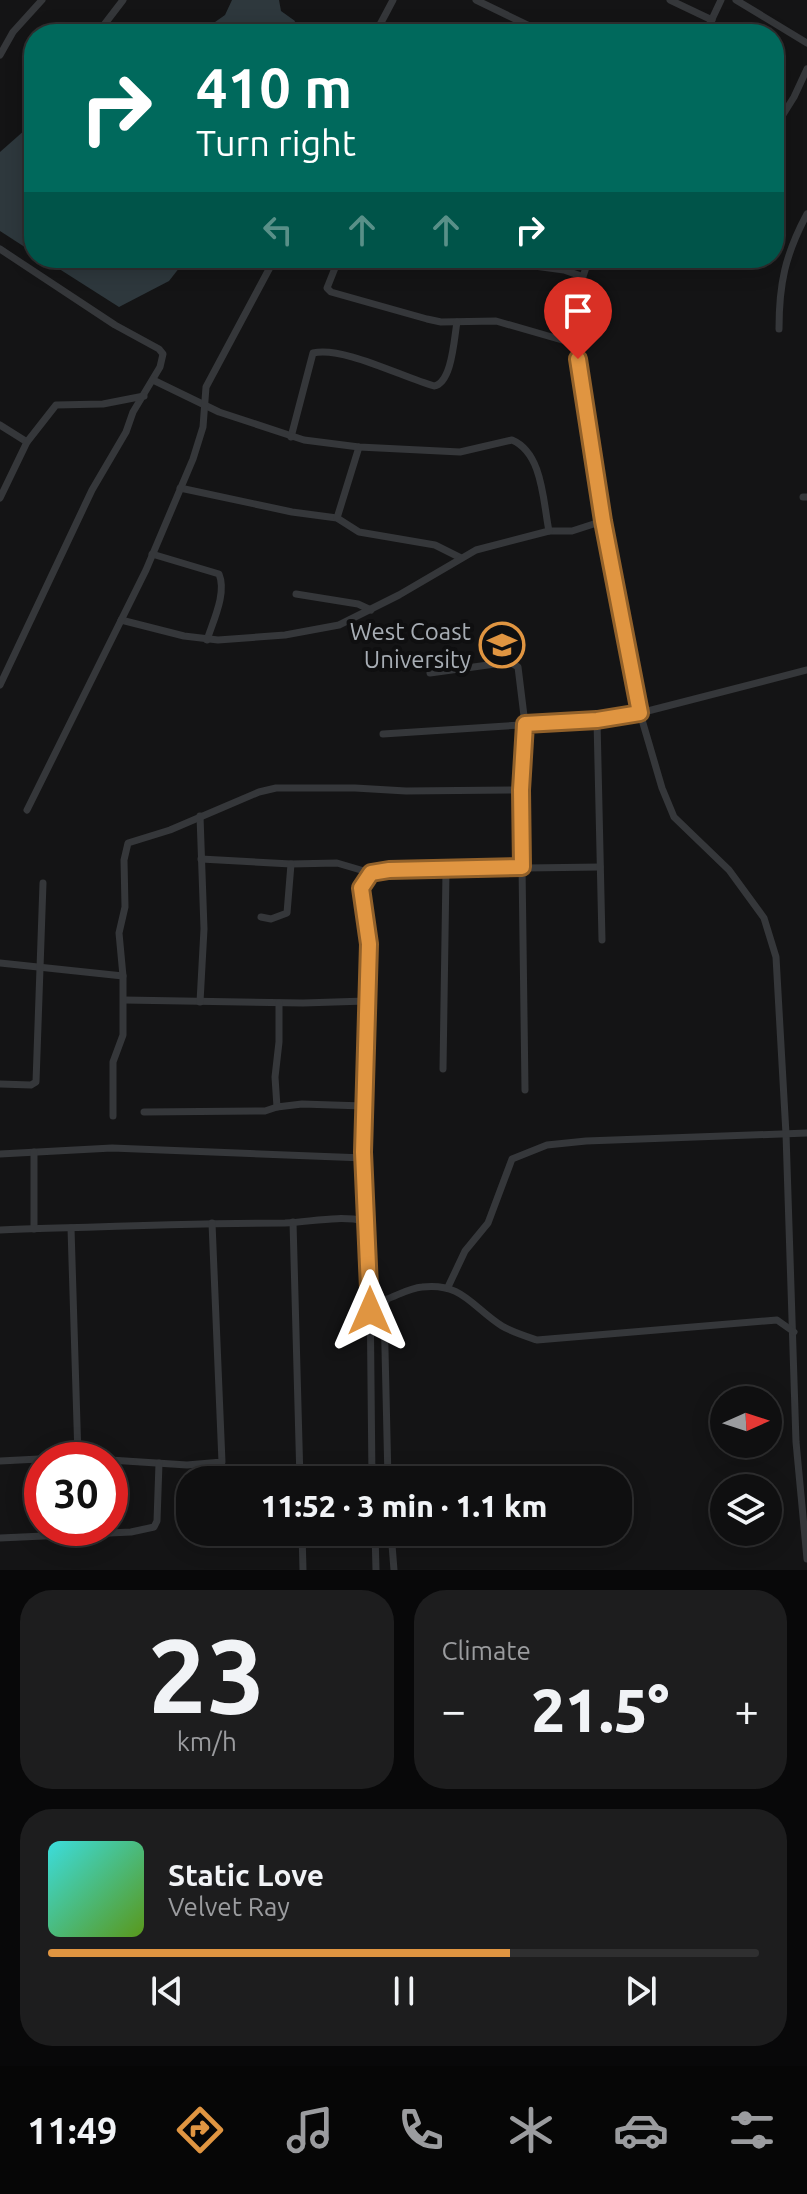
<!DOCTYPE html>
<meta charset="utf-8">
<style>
body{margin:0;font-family:Ubuntu,sans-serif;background:#1d1d1e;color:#f1f3f6;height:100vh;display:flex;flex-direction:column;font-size:30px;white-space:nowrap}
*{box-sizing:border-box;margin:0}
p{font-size:26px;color:#9b9c9f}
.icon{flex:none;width:44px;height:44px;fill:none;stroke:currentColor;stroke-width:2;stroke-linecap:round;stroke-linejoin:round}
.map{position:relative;height:1570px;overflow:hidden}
.sheet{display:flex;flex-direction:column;gap:20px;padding:20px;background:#080809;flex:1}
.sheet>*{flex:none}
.hud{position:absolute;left:24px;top:24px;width:760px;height:244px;border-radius:32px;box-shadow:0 4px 20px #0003,0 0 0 2px #2f2f30;background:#00695c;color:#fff;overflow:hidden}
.needle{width:52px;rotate:87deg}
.fabs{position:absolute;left:710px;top:1386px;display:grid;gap:16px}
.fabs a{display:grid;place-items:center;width:72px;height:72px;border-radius:50%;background:#0f0f10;box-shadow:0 4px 20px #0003,0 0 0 2px #2f2f30;font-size:40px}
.speed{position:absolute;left:24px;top:1442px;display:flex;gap:16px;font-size:40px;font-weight:700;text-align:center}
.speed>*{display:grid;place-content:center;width:104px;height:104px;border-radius:50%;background:#0f0f10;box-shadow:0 4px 20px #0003,0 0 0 2px #2f2f30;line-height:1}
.speed .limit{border:12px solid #d22;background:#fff;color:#111}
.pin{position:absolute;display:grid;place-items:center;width:68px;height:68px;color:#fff;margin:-82px -34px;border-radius:50% 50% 50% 0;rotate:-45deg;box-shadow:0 0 8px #0007}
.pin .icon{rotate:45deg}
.me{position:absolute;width:88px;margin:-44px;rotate:0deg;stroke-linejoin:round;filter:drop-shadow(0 0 6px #0008)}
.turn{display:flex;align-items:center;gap:28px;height:168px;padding:0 40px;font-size:36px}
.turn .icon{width:104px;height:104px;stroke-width:2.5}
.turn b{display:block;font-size:56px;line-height:68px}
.lanes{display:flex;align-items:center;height:76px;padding:0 40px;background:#0003;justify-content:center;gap:40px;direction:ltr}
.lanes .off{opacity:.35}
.big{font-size:60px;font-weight:800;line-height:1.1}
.sheet .tile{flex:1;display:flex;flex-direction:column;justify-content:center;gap:12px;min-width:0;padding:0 28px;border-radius:32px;background:#1d1d1e}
.sheet .dial{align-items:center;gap:0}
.dial b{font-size:104px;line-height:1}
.song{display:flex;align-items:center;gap:24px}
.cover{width:96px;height:96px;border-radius:12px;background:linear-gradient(135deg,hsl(180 70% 55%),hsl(90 70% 35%))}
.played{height:8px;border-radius:4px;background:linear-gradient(90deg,#e09541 65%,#2f2f30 65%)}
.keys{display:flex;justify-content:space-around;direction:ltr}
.heat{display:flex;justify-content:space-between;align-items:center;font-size:44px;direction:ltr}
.sheet .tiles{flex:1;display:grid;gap:20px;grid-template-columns:1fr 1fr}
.tile:last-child{grid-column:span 2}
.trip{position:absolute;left:176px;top:1466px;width:456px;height:80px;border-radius:32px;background:#0f0f10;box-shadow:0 4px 20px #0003,0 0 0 2px #2f2f30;font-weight:800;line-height:80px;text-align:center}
.tab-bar{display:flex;height:128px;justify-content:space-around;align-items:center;background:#060606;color:#9b9c9f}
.tab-bar .icon{width:56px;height:56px}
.tab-bar .on{color:#e09541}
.tab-bar b{font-size:36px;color:#f1f3f6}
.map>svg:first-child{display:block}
.water{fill:#2e383d}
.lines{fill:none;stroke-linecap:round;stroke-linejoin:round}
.minor{stroke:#35373a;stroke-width:7}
.route-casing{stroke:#92612a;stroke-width:20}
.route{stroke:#e09541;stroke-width:14}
.labels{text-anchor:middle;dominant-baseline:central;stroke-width:8;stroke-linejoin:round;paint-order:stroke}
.poi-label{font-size:24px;fill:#a7adb4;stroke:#0f0f10;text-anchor:end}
</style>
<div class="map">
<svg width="807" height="1570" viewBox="0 0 807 1570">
<rect width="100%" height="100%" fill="#141415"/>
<!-- water -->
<g class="water">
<polygon points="232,0 279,0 281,11 295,21 291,34 198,34 225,15"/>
<polygon points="34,122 34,253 0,231 0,152"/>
<polygon points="42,258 187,258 169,281 119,307"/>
</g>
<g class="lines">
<!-- minor -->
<g class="minor">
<polyline points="476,0 546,34"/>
<polyline points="670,0 712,20"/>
<polyline points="736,0 807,43"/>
<polyline points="97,34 123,0"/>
<polyline points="375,34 393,0"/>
<polyline points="705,34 721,0"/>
<polyline points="0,55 13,32 42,0"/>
<polyline points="774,129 794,97 807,69"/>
<polyline points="0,249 115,325 159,349 163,354 160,367 133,412 126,432 92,490 0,685"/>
<polyline points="339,258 327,288 331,292 427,319 441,322 496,321 576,344"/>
<polyline points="474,258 564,270 581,276"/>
<polyline points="589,258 580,286 576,344 603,521 640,713 662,788 674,817 729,870 764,918 776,957 786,1134 796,1442 807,1559"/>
<path d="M779,329c0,-45 6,-74 28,-115"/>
<polyline points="0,425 27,442"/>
<path d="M291,437l22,-84c30,-7 89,24 121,33 18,-3 20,-47 23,-64"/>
<polyline points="180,488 292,512 337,518 359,532 435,545 461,558"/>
<polyline points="803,497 807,497"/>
<polyline points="0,498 27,442 56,405 103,404 144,396"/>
<polyline points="337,518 359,447"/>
<polyline points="549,531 572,531 603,521"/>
<path d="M152,554l67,20c8,19 -6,47 -12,66"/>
<polyline points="296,594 358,604 371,610"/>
<path d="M121,620l63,16 34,4 67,-5 54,-10 60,-30 77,-45 73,-19c-6,-29 -6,-78 -37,-91l-52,12 -101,-5 -55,-7 -85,-28 -66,-32"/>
<polyline points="430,673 510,662 518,667 525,724 521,790 525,1090"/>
<polyline points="383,734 597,720"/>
<polyline points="27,810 146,570 193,459 203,427 206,387 275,258"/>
<polyline points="201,859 291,864 337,863 371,873 389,870 600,867"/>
<polyline points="371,873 361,888 369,944 363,1152 367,1203 365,1221 368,1231 370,1285 372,1480"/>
<polyline points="261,917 271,919 287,913 291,864"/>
<polyline points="602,940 597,720 640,713 807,670"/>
<polyline points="0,963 123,976"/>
<polyline points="124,1000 303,1003 366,1001"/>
<polyline points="200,1002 204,929 200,816"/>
<polyline points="443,1069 446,871"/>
<polyline points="0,1084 31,1085 36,1082 43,883"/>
<polyline points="277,1107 275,1077 279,1042 279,1003"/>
<polyline points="144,1112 265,1111 277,1107 302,1104 364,1106"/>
<polyline points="113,1116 113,1062 123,1035 123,976 119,933 125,907 124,860 128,843 170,830 259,792 276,788 355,788 406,791 521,790"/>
<polyline points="0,1154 112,1148 364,1158"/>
<polyline points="293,1222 300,1480"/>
<polyline points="71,1228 78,1457"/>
<polyline points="34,1229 34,1152"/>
<path d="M0,1230c95,-3 190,-7 285,-7 26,-1 53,-8 80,-2"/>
<polyline points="448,1287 465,1251 488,1223 512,1159 547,1145 586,1141 807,1133"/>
<polyline points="110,1460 187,1465 222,1462 212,1223"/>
<polyline points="0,1461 78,1457 97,1460"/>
<path d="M388,1480l-4,-174 3,-7c11,-4 23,-11 35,-12 40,-5 50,20 80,39 10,6 23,10 35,14l240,-20 17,12"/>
<polyline points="302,1532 303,1570"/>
<polyline points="375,1532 376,1570"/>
<polyline points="391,1532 394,1570"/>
<polyline points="0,1538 131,1532 154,1527 157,1521 159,1463"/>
</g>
</g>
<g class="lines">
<!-- route casing -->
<g class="route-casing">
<polyline id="route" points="370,1311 363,1152 369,944 361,888 371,873 389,870 522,867 521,790 525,724 597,720 640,713 603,521 578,359"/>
</g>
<!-- route -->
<use href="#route" class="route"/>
</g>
<!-- icons -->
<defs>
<g id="school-ring" transform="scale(2.3)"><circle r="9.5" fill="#0f0f10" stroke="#e09541" stroke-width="1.5"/><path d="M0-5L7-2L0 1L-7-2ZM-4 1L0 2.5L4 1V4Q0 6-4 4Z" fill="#e09541"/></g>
</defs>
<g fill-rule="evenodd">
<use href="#school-ring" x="502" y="645"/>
</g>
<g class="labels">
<!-- poi labels -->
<g class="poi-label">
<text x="471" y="631">West Coast<tspan x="471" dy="28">University</tspan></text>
</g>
</g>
</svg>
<div class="fabs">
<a><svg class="needle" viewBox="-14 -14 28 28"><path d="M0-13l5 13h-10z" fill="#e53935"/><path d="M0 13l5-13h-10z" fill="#9b9c9f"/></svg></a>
<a><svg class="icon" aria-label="layers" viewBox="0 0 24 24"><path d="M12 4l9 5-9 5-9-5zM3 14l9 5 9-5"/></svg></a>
</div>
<div class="speed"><div class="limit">30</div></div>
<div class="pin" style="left:578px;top:359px;background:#d93025"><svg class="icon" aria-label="arrive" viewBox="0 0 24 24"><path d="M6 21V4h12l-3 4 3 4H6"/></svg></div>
<svg class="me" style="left:370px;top:1311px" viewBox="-20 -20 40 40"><path d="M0-17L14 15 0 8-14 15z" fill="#e09541" stroke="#fff" stroke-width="4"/></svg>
<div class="trip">11:52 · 3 min · 1.1 km</div>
<div class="hud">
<div class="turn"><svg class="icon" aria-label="right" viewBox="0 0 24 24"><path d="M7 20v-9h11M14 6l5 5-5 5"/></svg><div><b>410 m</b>Turn right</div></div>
<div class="lanes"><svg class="icon off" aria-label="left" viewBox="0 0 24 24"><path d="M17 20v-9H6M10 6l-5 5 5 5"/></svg><svg class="icon off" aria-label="ahead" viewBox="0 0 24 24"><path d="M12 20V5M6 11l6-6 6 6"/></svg><svg class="icon off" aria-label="ahead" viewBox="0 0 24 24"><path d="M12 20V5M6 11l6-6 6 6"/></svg><svg class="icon" aria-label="right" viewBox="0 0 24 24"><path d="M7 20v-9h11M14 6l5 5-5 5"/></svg></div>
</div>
</div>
<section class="sheet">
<div class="tiles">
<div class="tile dial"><b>23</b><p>km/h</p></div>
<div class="tile"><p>Climate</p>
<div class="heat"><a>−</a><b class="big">21.5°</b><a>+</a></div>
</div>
<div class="tile">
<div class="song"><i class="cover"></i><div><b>Static Love</b><p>Velvet Ray</p></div></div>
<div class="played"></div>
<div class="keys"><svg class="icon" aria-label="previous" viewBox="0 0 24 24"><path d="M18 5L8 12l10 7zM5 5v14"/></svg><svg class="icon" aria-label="pause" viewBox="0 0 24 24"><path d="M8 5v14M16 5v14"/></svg><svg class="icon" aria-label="next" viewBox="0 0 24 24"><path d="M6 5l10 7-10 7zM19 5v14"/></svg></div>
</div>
</div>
</section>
<nav class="tab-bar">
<b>11:49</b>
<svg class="icon on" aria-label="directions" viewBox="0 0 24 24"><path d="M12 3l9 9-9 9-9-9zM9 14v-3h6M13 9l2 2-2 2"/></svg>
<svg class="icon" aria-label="music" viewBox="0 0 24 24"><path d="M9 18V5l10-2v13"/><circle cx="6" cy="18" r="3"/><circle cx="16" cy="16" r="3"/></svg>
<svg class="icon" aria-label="phone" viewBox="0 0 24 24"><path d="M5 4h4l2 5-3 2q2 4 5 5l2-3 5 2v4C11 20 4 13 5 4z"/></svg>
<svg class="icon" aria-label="climate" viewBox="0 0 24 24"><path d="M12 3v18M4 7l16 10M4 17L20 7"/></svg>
<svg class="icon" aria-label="car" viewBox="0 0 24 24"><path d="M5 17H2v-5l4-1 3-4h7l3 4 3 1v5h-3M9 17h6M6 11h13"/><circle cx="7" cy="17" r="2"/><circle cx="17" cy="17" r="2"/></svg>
<svg class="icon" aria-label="filters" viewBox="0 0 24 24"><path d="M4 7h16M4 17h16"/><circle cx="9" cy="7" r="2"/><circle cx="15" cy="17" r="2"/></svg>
</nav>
